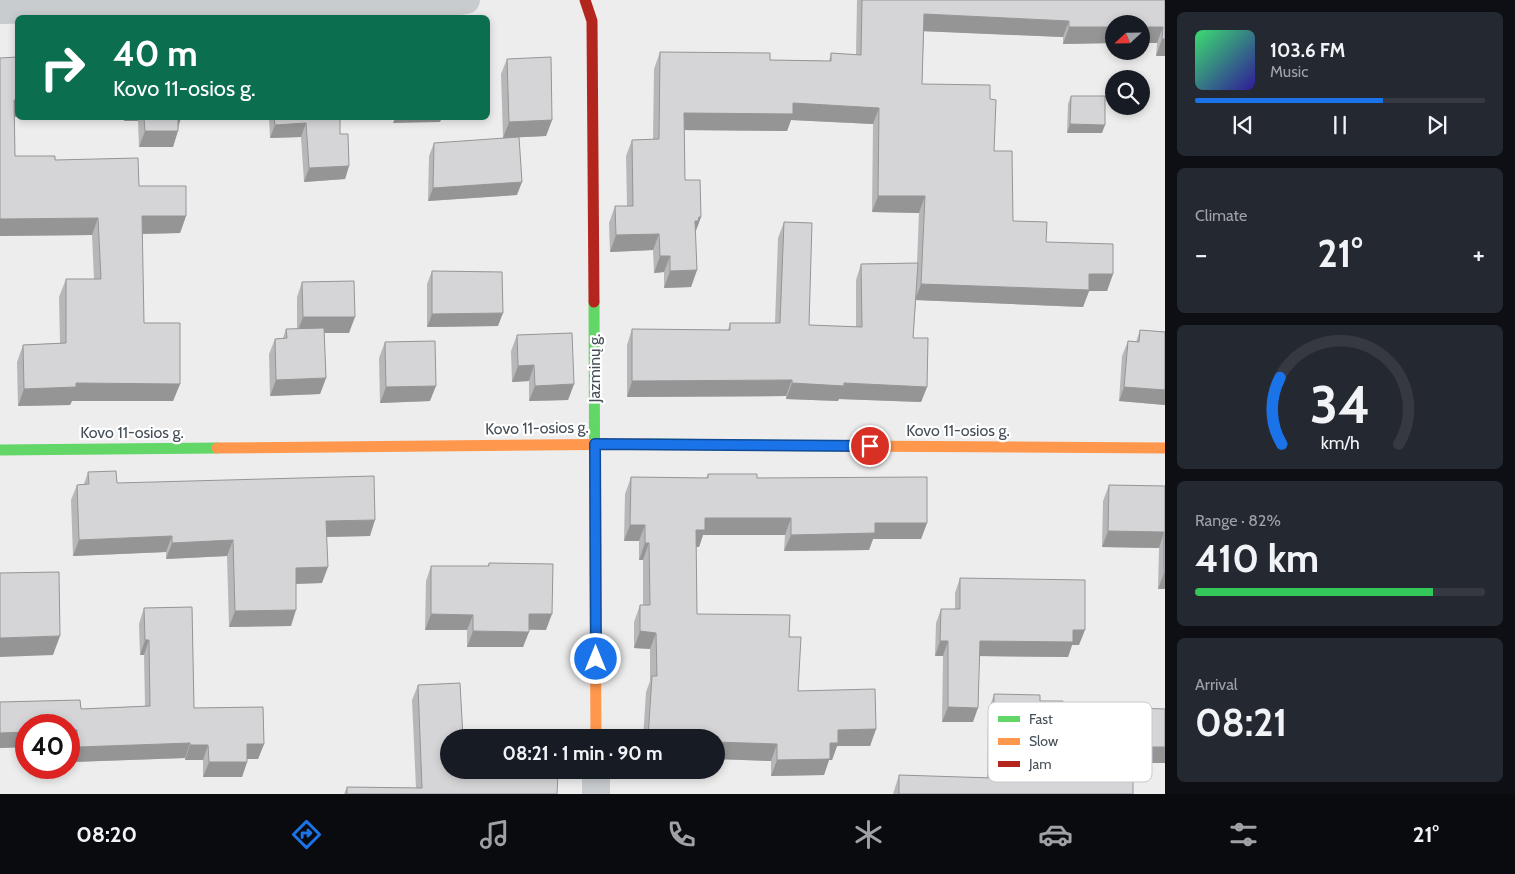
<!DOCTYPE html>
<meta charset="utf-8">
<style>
body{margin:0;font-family:Cabin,sans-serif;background:#242831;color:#f1f3f6;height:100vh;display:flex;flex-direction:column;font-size:19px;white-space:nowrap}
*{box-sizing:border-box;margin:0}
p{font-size:16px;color:#9ea1a6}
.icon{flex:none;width:28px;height:28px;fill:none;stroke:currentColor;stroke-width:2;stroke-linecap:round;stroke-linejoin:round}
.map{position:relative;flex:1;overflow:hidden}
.side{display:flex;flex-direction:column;gap:12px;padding:12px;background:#0d0f14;width:350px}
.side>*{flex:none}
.banner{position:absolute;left:15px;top:15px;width:475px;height:105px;border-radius:8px;box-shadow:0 2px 8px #0003;background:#0b6e4f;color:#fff;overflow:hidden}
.needle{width:32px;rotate:248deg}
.buttons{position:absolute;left:1105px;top:15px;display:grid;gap:10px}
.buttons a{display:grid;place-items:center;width:45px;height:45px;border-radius:50%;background:#171b24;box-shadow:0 2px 8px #0003;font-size:25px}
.speed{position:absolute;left:15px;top:714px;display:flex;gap:10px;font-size:25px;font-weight:700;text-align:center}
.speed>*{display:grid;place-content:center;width:65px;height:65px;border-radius:50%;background:#171b24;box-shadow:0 2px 8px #0003;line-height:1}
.speed .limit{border:8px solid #d22;background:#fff;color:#111}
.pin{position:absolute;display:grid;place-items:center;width:42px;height:42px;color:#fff;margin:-21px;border:2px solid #fff;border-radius:50%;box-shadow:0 1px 5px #0007}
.me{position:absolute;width:55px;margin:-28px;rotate:0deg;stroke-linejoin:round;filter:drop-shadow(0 0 4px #0008)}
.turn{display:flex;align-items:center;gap:18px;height:105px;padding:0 15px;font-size:22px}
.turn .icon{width:65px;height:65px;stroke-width:2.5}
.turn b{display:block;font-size:35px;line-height:42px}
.big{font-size:38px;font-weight:700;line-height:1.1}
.side .tile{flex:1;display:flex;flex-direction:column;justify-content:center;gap:8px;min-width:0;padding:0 18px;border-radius:8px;background:#242831}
.side .dial{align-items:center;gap:0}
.dial svg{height:130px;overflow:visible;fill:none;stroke:#363941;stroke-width:7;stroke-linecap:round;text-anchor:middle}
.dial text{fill:#f1f3f6;stroke:none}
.song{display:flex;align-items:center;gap:15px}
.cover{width:60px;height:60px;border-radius:8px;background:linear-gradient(135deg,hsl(140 70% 55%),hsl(250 70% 35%))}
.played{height:5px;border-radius:2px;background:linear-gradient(90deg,#1a73e8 65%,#363941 65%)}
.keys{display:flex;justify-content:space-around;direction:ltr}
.heat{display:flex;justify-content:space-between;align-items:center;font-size:28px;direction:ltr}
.charge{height:8px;border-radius:4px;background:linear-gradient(90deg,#34c759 82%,#363941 0)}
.trip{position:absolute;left:440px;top:729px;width:285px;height:50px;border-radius:25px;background:#171b24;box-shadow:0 2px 8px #0003;font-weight:700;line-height:50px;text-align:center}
.tab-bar{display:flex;height:80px;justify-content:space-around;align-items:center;background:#090b0e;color:#9ea1a6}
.tab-bar .icon{width:35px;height:35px}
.tab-bar .selected{color:#1a73e8}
.tab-bar b{font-size:22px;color:#f1f3f6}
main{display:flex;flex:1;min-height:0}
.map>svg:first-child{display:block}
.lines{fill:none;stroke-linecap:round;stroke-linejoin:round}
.street{stroke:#c9ccce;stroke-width:28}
.fast{stroke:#63d668;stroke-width:11}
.slow{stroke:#ff974d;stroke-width:11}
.jam{stroke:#b3261e;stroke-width:11}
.wall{fill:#b7b7b9}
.shaded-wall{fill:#959596}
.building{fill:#d5d5d7;stroke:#959596}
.route-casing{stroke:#114b97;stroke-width:12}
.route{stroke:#1a73e8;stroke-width:9}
.labels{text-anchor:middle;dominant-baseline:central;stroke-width:4.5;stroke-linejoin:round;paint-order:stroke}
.street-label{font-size:16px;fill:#454f58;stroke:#fff}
.key{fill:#fff;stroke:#c7cacd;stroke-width:1}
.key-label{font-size:14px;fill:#454f58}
</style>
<main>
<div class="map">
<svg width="1165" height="794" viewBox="0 0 1165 794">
<rect width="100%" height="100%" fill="#eeeded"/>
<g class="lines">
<!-- street -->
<g class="street">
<polyline points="0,10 455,2 466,0"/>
<polyline points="596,770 596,794"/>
</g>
<!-- fast -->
<g class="fast">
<polyline points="594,302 595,573"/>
<polyline points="649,444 841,446"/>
<polyline points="0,450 217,448"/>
</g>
<!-- slow -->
<g class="slow">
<polyline points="841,446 1165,448"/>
<polyline points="217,448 649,444"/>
<polyline points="595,573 596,738"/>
</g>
<!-- jam -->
<polyline class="jam" points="585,0 592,21 594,302"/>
</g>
<!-- wall -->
<g class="wall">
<polygon points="857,0 1165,0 1165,56 1156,56 1157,43 1114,24 1114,43 1063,44 1063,37 924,31 922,84 990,99 994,151 1013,221 1046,242 1113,274 1107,291 1089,291 1083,307 916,300 913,338 927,387 921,402 839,399 838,401 786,399 786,396 627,397 627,345 632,329 728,330 730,323 775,323 778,238 784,222 809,325 856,327 856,280 861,264 917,263 919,213 872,212 873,124 791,120 787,131 684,130 685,180 701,217 695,233 697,270 691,287 664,288 664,272 654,273 653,250 610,252 609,223 615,206 627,206 626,156 632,140 653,139 654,69 660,52 770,60 829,61 831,53 856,55"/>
<polygon points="18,57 18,117 14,117 15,156 55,160 139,186 186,216 180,233 142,234 144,323 180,384 173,401 72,401 70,405 18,406 17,362 23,345 60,343 59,297 66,279 94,279 92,235 0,236 0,58"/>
<polygon points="507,59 552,120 546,136 503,138 501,74"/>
<polygon points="1071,96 1102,133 1067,133 1068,104"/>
<polygon points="124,118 181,118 173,147 139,147 138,121 124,121"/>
<polygon points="269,118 340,118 340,134 349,166 345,179 304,182 301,137 270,138"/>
<polygon points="434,143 517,195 428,201 429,156"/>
<polygon points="432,271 498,326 427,327 427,284"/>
<polygon points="302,282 349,333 324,333 326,378 320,394 270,396 269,354 275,339 283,338 286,329 297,329 297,297"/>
<polygon points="1140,330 1165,332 1165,405 1119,401 1122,356 1128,341 1136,342"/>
<polygon points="517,335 574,384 568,400 529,401 529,381 512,382 511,351"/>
<polygon points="385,342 430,401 380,403 379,358"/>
<polygon points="88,472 117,483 370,536 327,537 322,583 296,584 291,626 229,627 227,556 166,559 166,552 73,556 71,500 77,485 84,484"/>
<polygon points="708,474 757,478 927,523 921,539 873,539 869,550 784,551 785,535 703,535 699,547 696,547 697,614 789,637 798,691 876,729 870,746 837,746 832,760 829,760 824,775 771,776 771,761 716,759 716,738 643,738 646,692 650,681 650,649 634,648 634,622 640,605 643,605 643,560 639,560 639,541 624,541 625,494 631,477 706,478"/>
<polygon points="1109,485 1165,486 1165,589 1158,589 1159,548 1102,547 1103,501"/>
<polygon points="489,563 546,630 529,630 523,647 467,647 467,630 425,630 426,581 431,566 488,566"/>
<polygon points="960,578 1079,645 1072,645 1068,657 980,656 973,722 942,722 943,656 935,656 936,623 941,609 955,609 955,593"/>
<polygon points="192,607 194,708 263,707 264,744 258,759 247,759 247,762 242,777 203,777 203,760 185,760 185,758 72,762 71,745 69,745 69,725 26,725 26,747 0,748 0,702 80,700 81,709 145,706 144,655 140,655 139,624 144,608"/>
<polygon points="418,685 464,771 557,794 344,794 347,787 416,788 412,700"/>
<polygon points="994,694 1040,701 1061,780 1133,794 893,794 899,775 987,778 988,712"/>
<polygon points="1136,708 1165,709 1165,763 1130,763 1130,724"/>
</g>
<!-- shaded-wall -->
<g class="shaded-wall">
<polygon points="924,14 1069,21 1063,37 918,31"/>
<polygon points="1069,27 1114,27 1114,43 1063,44"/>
<polygon points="1141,27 1163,27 1157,43 1141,43"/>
<polygon points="1162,39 1165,39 1165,56 1156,56"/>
<polygon points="14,100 18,100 18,117 8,117"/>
<polygon points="793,103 879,108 873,124 791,120 787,131 678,130 684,113"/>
<polygon points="125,118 140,118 138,121 124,121"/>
<polygon points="178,118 181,118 176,131 178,131 173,147 139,147 145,131"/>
<polygon points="395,118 442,118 440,122 393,123"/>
<polygon points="552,120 546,136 503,138 509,122"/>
<polygon points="306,123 301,137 270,138 275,125"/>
<polygon points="1070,124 1105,125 1102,133 1067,133"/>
<polygon points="349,166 345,179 304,182 309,168"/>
<polygon points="522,182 517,195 428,201 433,188"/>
<polygon points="878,196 925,196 919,213 872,212"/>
<polygon points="142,216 186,216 180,233 136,234"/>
<polygon points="699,217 701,217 695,233 695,221"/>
<polygon points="98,218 92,235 0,236 0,219"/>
<polygon points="659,234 653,250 610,252 616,235"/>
<polygon points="660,256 670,256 664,272 654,273"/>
<polygon points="697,270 691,287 664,288 670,271"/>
<polygon points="1089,274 1113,274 1107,291 1089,291 1083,307 915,300 921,284"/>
<polygon points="503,313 498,326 427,327 432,314"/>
<polygon points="303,317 355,317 349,333 297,333"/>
<polygon points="534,365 529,381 512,382 518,366"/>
<polygon points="326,378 320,394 270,396 276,380"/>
<polygon points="792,380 786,396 627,397 632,381"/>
<polygon points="76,383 180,384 173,401 72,401 70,405 18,406 24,389"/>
<polygon points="792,383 844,383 927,387 921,402 839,399 838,401 786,399"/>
<polygon points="574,384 568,400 529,401 535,386"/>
<polygon points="436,386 430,401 380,403 386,387"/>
<polygon points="1124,387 1165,390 1165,405 1119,401"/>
<polygon points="705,518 791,518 785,535 703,535 699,547 690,546 696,530"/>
<polygon points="375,520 370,536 321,537 326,521"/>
<polygon points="875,523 927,523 921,539 873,539 869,550 784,551 791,535"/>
<polygon points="630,525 645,525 639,541 624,541"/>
<polygon points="1108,531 1164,532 1159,548 1102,547"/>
<polygon points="172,536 166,552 73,556 79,540"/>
<polygon points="233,540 227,556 166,559 172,543"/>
<polygon points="645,543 649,543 643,560 639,560"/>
<polygon points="328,567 322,583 290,584 296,568"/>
<polygon points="1164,573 1165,573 1165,589 1158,589"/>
<polygon points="296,610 291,626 229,627 235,611"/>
<polygon points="431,614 473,615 467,630 425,630"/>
<polygon points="529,614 552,614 546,630 523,629"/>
<polygon points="1073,630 1085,630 1079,645 1072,645 1068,657 975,656 980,641"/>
<polygon points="473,631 529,632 523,647 467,647"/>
<polygon points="640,631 656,633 650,649 634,648"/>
<polygon points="60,636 53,655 0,657 0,638"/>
<polygon points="145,640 149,640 144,655 140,655"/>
<polygon points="940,641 948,641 943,656 935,656"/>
<polygon points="948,707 978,708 973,722 942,722"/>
<polygon points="876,729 870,746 837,746 832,760 829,760 824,775 771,776 777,760 838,730"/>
<polygon points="69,730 77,730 71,745 69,745"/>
<polygon points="26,732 26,747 0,748 0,733"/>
<polygon points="716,742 777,744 771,761 716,759"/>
<polygon points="190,743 185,758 72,762 78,747"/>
<polygon points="247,744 264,744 258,759 241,759"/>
<polygon points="190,745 208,745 203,760 185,760"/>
<polygon points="1136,747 1165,747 1165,763 1130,763"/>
<polygon points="209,762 247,762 242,777 203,777"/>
<polygon points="652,770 702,770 701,773 652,771"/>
</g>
<!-- building -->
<g class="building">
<polygon points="862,0 1165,0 1165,39 1162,39 1163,27 1141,27 1141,24 1114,24 1114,27 1069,27 1069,21 924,14 922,84 990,85 990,99 996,100 994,151 1012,151 1013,221 1047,222 1046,242 1113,244 1113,274 1089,274 1089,290 921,284 925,196 878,196 879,108 793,103 793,114 684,113 685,180 700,180 701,217 699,217 698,221 695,221 697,270 670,271 670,256 660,256 659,234 616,235 615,206 633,206 632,140 659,139 660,52 770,53 770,60 831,61 831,53 861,55"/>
<polygon points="18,57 18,100 14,100 15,156 55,156 55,160 138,158 139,186 186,186 186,216 142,216 144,323 180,323 180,384 76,383 76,387 24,389 23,345 66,343 66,279 101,279 98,218 0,219 0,58"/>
<polygon points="551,57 552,120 509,122 507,59"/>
<polygon points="1071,96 1105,96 1105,125 1070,124"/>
<polygon points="144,118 178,118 178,131 145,131"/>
<polygon points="274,118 340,118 340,134 348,134 349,166 309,168 306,123 275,125"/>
<polygon points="519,137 522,182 433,188 434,143"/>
<polygon points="784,222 812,223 809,325 862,327 861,264 918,263 913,338 928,338 927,387 844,383 844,386 792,383 792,380 632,381 632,329 730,330 730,323 780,323"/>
<polygon points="432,271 502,272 503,313 432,314"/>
<polygon points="354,281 355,317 303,317 302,282"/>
<polygon points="324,328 326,378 276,380 275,339 287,338 286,329"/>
<polygon points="1140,330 1165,332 1165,390 1124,387 1128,341 1139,342"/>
<polygon points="572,333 574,384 535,386 534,365 518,366 517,335"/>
<polygon points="435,341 436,386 386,387 385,342"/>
<polygon points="116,471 117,483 374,476 375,520 326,521 328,567 296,568 296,610 235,611 233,540 172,543 172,536 79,540 77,485 89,484 88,472"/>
<polygon points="708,474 757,474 757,478 927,477 927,523 875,523 875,533 791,535 791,518 705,518 705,530 696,530 697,614 790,615 789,637 801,637 798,691 875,689 876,729 838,730 838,743 830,743 830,759 777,760 777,744 716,742 716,738 648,738 652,676 657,676 656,633 640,631 640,605 650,605 649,543 645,543 645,525 630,525 631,477 708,478"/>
<polygon points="1109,485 1165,486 1165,573 1164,573 1164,532 1108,531"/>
<polygon points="489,563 553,564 552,614 529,614 529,632 473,631 473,615 431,614 431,566 489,566"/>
<polygon points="59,572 60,636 0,638 0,573"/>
<polygon points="960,578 1085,580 1085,630 1073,630 1073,642 980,641 978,708 948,707 948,641 940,641 941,609 960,609"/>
<polygon points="192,607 194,708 263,707 264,744 247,744 247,762 209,762 208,745 190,745 190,743 78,747 77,730 69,730 69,725 26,725 26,732 0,733 0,702 80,700 81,709 150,706 149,640 145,640 144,608"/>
<polygon points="460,683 463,738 449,738 449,770 558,773 557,794 347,794 347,787 422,788 418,685"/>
<polygon points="994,694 1040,695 1040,701 1063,701 1061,780 1133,779 1133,794 899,794 899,775 993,778"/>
<polygon points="1136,708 1165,709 1165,747 1136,747"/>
</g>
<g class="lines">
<!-- route casing -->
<g class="route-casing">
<polyline id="route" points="596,659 595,444 870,446"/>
</g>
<!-- route -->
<use href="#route" class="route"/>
</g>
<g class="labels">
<!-- street labels -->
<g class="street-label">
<text transform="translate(594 368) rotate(-90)">Jazminų g.</text>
<text transform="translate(537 428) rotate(-1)">Kovo 11-osios g.</text>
<text x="958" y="430">Kovo 11-osios g.</text>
<text x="132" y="432">Kovo 11-osios g.</text>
</g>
</g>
<!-- legend -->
<rect x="988" y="702" width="164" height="80" rx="8" class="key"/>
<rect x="998" y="716" width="22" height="6" fill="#63d668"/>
<rect x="998" y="738" width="22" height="7" fill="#ff974d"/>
<rect x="998" y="761" width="22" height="6" fill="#b3261e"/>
<g class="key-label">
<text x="1029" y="724">Fast</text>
<text x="1029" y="746">Slow</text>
<text x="1029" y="769">Jam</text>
</g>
</svg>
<div class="buttons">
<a><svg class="needle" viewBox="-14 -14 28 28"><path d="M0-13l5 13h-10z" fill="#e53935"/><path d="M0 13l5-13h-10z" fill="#9ea1a6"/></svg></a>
<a><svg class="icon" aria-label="search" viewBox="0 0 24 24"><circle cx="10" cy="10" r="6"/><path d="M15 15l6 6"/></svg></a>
</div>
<div class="speed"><div class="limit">40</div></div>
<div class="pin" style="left:870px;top:446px;background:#d93025"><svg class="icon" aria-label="arrive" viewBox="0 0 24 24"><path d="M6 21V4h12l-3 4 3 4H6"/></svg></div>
<svg class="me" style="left:596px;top:659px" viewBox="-20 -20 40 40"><circle r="17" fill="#1a73e8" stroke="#fff" stroke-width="3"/><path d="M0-11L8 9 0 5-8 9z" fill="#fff"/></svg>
<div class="trip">08:21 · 1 min · 90 m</div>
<div class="banner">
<div class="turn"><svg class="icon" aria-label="right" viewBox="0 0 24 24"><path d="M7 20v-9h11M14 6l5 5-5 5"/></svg><div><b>40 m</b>Kovo 11-osios g.</div></div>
</div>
</div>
<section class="side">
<div class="tile">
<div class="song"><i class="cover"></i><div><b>103.6 FM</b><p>Music</p></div></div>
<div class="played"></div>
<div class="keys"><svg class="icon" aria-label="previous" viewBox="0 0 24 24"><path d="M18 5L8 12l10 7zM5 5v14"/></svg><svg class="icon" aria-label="pause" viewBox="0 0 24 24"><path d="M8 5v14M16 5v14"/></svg><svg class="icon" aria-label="next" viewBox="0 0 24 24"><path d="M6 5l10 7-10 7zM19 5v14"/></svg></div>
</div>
<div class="tile"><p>Climate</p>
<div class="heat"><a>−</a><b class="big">21°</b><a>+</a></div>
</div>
<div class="tile dial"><svg viewBox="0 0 100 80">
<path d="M14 69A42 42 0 1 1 86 69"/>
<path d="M14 69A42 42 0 0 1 13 28" stroke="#1a73e8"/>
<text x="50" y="56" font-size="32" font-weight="700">34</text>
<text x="50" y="72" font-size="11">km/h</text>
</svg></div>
<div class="tile"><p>Range · 82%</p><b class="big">410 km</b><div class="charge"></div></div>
<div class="tile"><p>Arrival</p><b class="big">08:21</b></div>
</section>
</main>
<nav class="tab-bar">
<b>08:20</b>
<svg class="icon selected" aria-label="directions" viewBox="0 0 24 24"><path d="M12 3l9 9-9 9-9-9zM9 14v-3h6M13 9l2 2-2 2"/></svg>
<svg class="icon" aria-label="music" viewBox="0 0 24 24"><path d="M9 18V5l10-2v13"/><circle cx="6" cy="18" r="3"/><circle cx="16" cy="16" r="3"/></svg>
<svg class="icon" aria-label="phone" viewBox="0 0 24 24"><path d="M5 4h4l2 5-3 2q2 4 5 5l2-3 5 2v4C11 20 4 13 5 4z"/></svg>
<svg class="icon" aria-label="climate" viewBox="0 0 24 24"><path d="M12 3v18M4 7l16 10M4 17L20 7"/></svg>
<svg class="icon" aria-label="car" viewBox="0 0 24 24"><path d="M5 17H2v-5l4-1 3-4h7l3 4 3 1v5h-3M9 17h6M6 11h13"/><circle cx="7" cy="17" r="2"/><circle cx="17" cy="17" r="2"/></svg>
<svg class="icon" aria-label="filters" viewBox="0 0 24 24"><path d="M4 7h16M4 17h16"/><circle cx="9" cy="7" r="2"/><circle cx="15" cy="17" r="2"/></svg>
<b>21°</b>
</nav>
